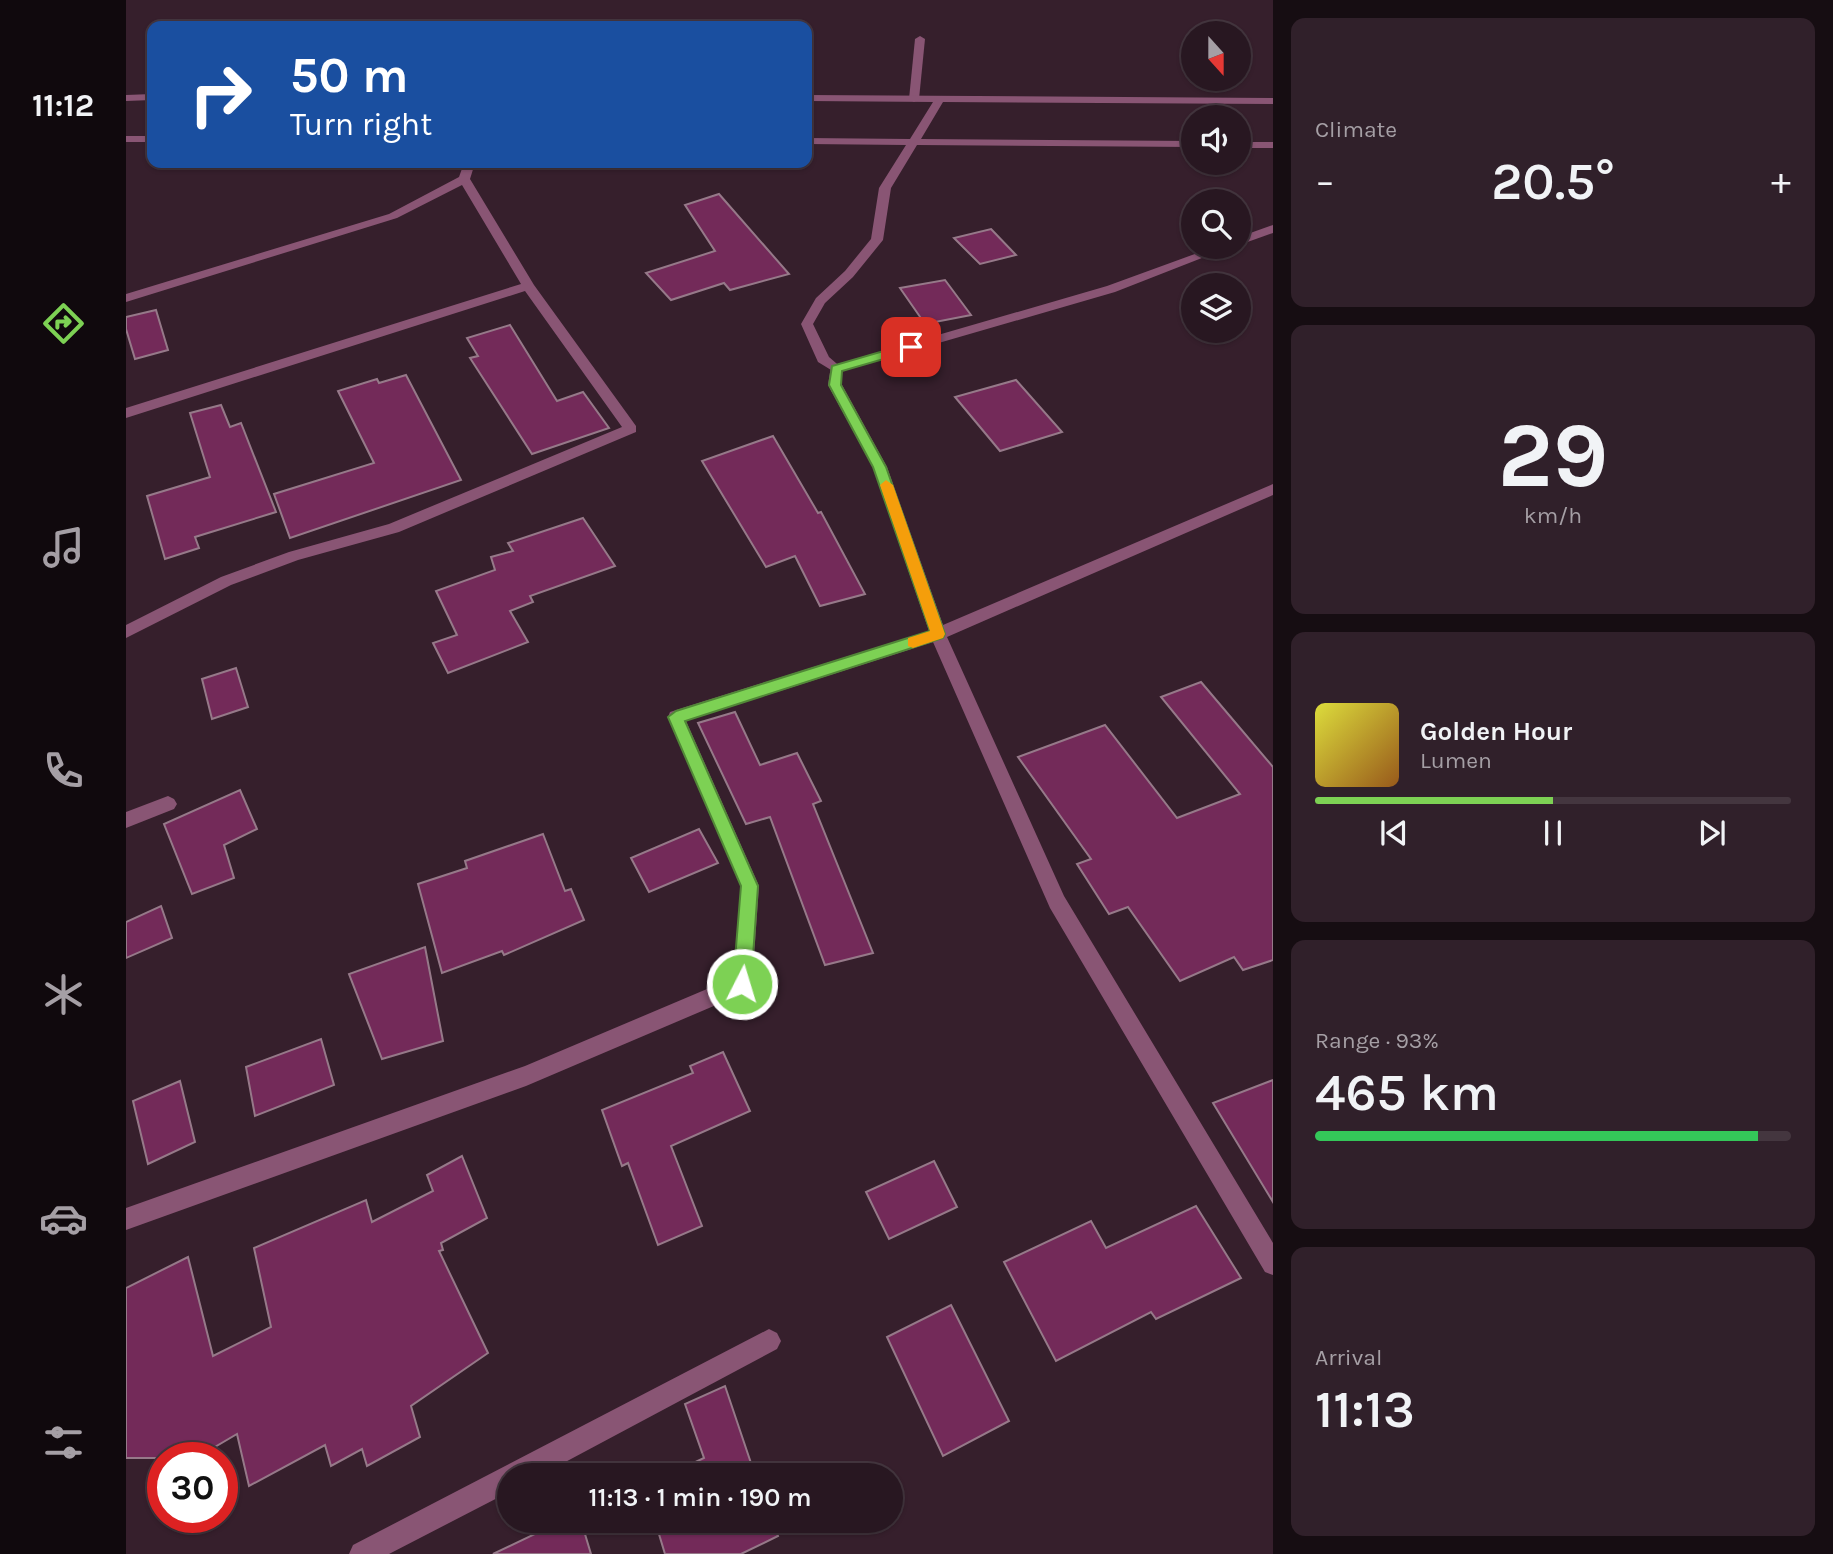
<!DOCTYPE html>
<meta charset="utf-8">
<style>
body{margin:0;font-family:Karla,sans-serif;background:#30202a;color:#f1f3f6;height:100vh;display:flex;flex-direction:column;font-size:26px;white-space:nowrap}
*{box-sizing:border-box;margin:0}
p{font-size:23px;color:#a59fa5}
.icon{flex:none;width:38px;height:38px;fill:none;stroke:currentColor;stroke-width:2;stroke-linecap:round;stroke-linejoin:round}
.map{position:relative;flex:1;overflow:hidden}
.sheet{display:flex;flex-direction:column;gap:18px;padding:18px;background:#160d12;width:560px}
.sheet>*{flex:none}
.top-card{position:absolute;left:21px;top:21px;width:665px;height:147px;border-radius:14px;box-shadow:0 2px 5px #0004,0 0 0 2px #44363f;background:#1a4fa0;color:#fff;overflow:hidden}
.needle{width:46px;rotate:159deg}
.controls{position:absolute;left:1055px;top:21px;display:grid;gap:14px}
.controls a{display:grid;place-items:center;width:70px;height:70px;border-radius:50%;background:#281721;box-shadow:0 2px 5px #0004,0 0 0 2px #44363f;font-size:35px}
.speed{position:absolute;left:21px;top:1442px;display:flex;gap:14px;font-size:35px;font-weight:700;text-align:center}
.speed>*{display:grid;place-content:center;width:91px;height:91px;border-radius:50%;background:#281721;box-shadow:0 2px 5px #0004,0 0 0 2px #44363f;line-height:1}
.speed .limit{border:10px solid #d22;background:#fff;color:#111}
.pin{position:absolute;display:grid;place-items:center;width:60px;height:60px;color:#fff;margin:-30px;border-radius:14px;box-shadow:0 4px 10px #0006}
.me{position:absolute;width:77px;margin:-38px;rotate:5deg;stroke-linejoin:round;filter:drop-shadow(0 0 5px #0008)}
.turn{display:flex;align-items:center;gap:24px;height:147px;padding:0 28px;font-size:32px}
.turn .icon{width:91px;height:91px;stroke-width:2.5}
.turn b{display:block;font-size:49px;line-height:60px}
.big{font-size:52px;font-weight:600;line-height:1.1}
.sheet .card{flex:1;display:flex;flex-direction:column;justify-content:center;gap:10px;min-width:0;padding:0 24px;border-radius:14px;background:#30202a}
.sheet .dial{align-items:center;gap:0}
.dial b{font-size:91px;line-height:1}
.song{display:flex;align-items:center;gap:21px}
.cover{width:84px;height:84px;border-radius:10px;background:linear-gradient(135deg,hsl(60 70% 55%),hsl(30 70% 35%))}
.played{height:7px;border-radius:4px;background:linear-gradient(90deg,#7dd154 50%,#44363f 50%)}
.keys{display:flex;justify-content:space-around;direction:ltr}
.heat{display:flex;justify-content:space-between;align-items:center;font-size:38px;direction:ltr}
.charge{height:10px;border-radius:5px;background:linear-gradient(90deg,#34c759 93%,#44363f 0)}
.trip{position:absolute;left:371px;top:1463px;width:406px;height:70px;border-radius:35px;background:#281721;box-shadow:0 2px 5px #0004,0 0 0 2px #44363f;font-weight:600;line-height:70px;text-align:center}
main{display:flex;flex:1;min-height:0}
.dock{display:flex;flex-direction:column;width:126px;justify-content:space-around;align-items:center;background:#10090d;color:#a59fa5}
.dock .icon{width:49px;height:49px}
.dock .active{color:#7dd154}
.dock b{font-size:32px;color:#f1f3f6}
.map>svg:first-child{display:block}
.building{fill:#732a59;stroke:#967989;stroke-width:2}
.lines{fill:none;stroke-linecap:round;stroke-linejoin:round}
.minor{fill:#895574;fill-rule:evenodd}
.tertiary{fill:#895574;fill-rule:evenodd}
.route{fill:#7dd154;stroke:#518837;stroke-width:2}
.slow{fill:#f59e0b}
</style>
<main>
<nav class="dock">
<b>11:12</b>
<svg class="icon active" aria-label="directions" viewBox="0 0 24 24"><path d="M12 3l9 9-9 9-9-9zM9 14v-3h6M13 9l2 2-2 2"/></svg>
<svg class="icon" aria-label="music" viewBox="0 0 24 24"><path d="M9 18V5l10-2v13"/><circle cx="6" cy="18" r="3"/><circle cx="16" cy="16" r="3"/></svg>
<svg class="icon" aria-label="phone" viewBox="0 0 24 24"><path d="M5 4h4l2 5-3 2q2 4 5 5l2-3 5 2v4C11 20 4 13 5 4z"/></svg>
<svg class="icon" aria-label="climate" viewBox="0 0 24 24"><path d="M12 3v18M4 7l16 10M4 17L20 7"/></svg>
<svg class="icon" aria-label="car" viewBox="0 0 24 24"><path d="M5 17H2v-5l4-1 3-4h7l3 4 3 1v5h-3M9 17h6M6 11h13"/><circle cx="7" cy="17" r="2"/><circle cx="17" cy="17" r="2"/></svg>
<svg class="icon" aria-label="filters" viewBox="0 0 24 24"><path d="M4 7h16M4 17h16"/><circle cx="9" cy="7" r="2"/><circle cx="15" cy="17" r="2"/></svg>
</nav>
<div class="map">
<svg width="1147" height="1554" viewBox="0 0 1147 1554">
<rect width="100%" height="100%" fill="#361f2c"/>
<!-- building -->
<g class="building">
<polygon points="593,194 663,274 604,290 598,283 545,300 520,273 589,251 559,205"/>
<polygon points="865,229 890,255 854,264 828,238"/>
<polygon points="819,280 845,315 799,324 774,288"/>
<polygon points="30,310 42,350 9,359 0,329 0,317"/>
<polygon points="384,325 431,401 457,392 483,428 406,454 344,358 352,356 341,338"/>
<polygon points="280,375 335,480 164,538 148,494 248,463 212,391 251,379 253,383"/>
<polygon points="890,380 936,432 874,451 829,397"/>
<polygon points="95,405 104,427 115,423 150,512 69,537 73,548 39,559 21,496 84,477 64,413"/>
<polygon points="647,436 692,513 695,512 739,594 694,606 669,556 640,567 576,461"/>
<polygon points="457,518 489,566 404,596 407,602 384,611 402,642 322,673 307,643 331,635 310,591 369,570 365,557 387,551 382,543"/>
<polygon points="110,668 122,707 86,719 76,679"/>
<polygon points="1075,682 1147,767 1147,960 1117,970 1108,957 1054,981 1002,907 983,914 951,864 965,859 892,757 979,725 1051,818 1114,794 1035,697"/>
<polygon points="609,712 634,765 671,753 695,801 687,804 747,953 699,965 644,817 620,824 572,723"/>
<polygon points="114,790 131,829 98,845 108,878 66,894 38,824"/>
<polygon points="573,829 592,863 523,892 505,858"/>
<polygon points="417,834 439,891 445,889 458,920 378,955 376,951 316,973 292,884 341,868 339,861"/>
<polygon points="35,906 46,938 0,958 0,922"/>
<polygon points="299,947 317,1041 256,1059 223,974"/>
<polygon points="195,1039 208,1085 129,1116 120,1067"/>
<polygon points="597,1052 624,1111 545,1146 576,1226 532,1245 502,1163 496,1166 476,1110 567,1073 564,1066"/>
<polygon points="1147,1080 1147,1202 1087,1103"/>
<polygon points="54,1081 69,1142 22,1164 7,1101"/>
<polygon points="336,1156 361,1218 315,1243 317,1250 313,1251 362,1353 285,1406 294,1437 241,1466 236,1449 205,1466 199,1445 123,1486 111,1434 70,1458 0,1458 0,1288 62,1257 87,1356 145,1327 128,1248 240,1200 246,1222 307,1191 301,1175"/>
<polygon points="808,1161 831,1207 763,1239 740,1192"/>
<polygon points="1070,1206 1115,1278 1030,1319 1025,1312 930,1361 878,1262 965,1221 980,1248"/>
<polygon points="825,1305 883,1421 817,1456 761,1337"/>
<polygon points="599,1386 629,1475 542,1475 578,1458 559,1404"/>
<polygon points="436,1521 455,1521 465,1554 367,1554"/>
<polygon points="529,1521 646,1521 652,1536 615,1554 539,1554"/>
</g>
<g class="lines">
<!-- minor -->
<g class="minor">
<polygon points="794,36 799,39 793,99 788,102 783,99 789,39"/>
<polygon points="338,163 349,163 344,179 408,285 510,426 510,432 273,532 172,560 105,585 0,638 0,625 95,577 163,552 263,524 496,427 399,291 0,418 0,408 395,284 336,185 271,218 0,302 0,294 263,214 333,177"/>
<polygon points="1147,225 1147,233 1113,245 1113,237"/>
<polygon points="1088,247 1104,247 989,292 716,371 716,385 761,467 817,625 1147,484 1147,495 821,637 938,896 1147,1243 1147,1275 1139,1272 924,908 807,642 560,721 633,886 626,984 623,991 400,1086 0,1230 0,1208 399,1066 607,978 615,886 542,717 544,712 803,631 747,467 702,385 705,366 981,286"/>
<polygon points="42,796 48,799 51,804 48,809 0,828 0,812"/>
<polygon points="643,1329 651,1333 655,1341 651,1349 415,1475 383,1475 383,1492 263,1554 223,1554 227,1545"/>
</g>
<!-- tertiary -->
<g class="tertiary">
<polygon points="26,94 26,100 0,101 0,95"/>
<polygon points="681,95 1147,98 1147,104 817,102 795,139 1068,141 1068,147 791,145 765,188 757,240 727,277 699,303 687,324 703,357 717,369 710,373 692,362 675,324 690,298 719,271 745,239 753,188 780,145 681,144 681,138 784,139 807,102 681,101"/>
<rect x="0" y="136" width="26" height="6"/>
<rect x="1113" y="142" width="34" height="6"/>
</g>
</g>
<!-- route -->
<polygon class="route" points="785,343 791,347 789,350 716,371 715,385 760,467 819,634 817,638 559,721 632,886 625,984 622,990 616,993 609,990 607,984 615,886 542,717 550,711 804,631 747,467 703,385 706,366"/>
<!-- slow -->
<polygon class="slow" points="760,480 767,485 819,634 817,638 787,648 782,646 782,638 804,631 754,485"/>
</svg>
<div class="controls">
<a><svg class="needle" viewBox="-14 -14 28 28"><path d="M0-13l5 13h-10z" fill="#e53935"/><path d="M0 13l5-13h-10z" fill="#a59fa5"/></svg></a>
<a><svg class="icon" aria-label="sound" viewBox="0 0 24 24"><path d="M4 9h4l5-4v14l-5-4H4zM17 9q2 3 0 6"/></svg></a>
<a><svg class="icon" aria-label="search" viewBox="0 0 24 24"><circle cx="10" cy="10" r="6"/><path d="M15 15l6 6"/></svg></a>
<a><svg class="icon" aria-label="layers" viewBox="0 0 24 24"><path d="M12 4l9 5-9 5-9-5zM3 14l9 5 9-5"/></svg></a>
</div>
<div class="speed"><div class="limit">30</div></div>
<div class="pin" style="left:785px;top:347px;background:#d93025"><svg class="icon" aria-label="arrive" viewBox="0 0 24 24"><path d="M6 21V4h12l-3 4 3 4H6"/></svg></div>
<svg class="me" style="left:616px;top:984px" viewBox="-20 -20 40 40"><circle r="17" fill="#7dd154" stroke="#fff" stroke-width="3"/><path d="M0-11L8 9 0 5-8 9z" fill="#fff"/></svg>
<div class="trip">11:13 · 1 min · 190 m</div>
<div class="top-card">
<div class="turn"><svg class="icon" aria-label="right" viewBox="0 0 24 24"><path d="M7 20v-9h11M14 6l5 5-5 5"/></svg><div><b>50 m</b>Turn right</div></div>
</div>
</div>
<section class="sheet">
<div class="card"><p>Climate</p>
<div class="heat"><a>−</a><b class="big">20.5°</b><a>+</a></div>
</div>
<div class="card dial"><b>29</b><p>km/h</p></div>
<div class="card">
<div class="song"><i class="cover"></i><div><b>Golden Hour</b><p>Lumen</p></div></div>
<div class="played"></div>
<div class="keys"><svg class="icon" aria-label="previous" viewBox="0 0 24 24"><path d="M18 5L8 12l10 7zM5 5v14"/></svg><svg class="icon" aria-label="pause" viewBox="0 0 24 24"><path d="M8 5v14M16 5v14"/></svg><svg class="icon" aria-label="next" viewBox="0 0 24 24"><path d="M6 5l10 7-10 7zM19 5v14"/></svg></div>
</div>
<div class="card"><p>Range · 93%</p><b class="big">465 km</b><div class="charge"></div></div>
<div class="card"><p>Arrival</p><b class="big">11:13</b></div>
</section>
</main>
